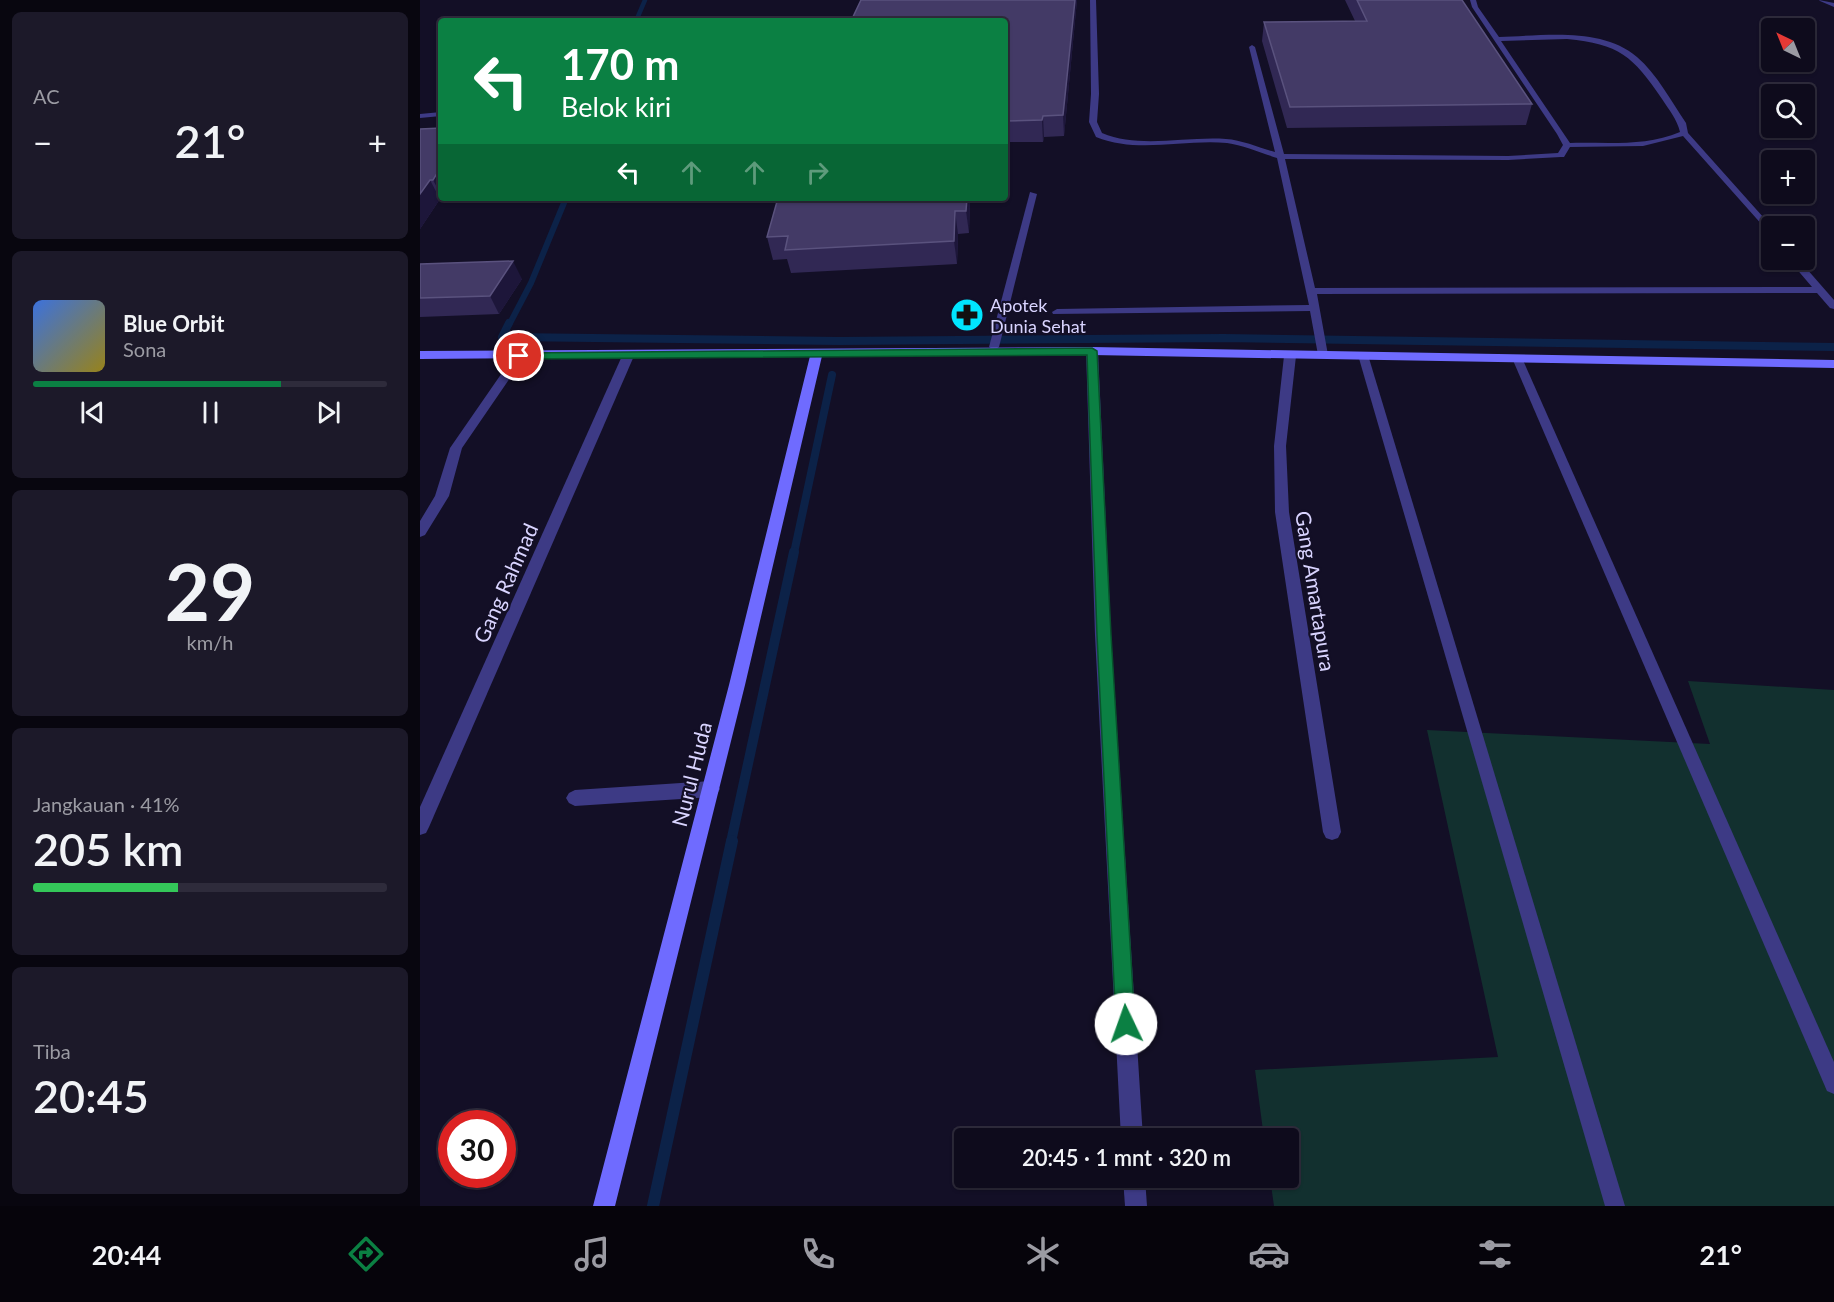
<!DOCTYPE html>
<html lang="id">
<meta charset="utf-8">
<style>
body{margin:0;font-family:Lato,sans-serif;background:#1c1929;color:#f1f3f6;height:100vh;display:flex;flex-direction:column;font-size:22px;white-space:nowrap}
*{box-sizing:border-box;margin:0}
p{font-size:20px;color:#9b9ba3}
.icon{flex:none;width:33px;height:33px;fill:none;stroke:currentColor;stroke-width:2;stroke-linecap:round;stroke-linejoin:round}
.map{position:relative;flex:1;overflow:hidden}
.sheet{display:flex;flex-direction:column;gap:12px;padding:12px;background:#08060f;width:420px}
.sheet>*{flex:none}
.banner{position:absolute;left:18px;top:18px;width:570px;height:183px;border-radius:6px;box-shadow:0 2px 4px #0004,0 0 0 2px #2e2b3b;background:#0b8043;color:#fff;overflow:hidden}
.needle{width:39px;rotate:317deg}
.fabs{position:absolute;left:1341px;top:18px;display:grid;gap:12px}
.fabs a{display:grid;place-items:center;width:54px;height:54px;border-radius:6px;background:#0e0b1c;box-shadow:0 2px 4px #0004,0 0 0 2px #2e2b3b;font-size:30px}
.speed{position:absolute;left:18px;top:1110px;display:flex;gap:12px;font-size:30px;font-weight:700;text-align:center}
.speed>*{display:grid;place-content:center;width:78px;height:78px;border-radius:50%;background:#0e0b1c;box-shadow:0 2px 4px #0004,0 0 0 2px #2e2b3b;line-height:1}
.speed .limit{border:9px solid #d22;background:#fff;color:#111}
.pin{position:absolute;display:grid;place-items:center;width:51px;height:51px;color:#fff;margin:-26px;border:3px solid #fff;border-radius:50%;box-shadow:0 2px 6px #0007}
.me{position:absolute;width:66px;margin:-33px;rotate:357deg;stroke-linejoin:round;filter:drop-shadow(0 0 4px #0008)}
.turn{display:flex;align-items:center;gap:21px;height:126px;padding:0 24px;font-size:27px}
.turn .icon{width:78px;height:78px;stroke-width:2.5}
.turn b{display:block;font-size:42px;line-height:51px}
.lanes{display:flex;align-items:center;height:57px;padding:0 24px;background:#0003;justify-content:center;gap:30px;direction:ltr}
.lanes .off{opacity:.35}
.big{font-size:45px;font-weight:600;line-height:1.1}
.sheet .tile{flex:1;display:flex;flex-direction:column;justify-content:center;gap:9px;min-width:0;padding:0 21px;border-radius:9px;background:#1c1929}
.sheet .dial{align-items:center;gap:0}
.dial b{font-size:78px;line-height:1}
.song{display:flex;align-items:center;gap:18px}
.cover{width:72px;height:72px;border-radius:9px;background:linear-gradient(135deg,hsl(220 70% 55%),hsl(50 70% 35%))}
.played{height:6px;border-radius:3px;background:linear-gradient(90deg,#0b8043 70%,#2e2b3b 70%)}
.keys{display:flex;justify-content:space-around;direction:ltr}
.heat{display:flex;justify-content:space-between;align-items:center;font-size:33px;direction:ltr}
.charge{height:9px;border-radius:4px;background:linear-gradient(90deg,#34c759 41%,#2e2b3b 0)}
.trip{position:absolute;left:534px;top:1128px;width:345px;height:60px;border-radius:6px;background:#0e0b1c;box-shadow:0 2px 4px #0004,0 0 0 2px #2e2b3b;font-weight:600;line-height:60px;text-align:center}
.menu{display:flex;height:96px;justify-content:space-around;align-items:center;background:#06040b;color:#9b9ba3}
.menu .icon{width:42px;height:42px}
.menu .on{color:#0b8043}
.menu b{font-size:27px;color:#f1f3f6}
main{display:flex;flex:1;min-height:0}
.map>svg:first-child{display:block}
.green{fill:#12302f}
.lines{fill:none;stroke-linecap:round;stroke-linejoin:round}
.stream-far4{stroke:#0c2248;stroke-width:4.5}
.stream-far3{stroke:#0c2248;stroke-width:6}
.stream-far2{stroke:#0c2248;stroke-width:8}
.stream-far1{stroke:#0c2248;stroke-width:10}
.stream{stroke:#0c2248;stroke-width:12}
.lane{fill:#3d3a85;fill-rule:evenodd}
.street{fill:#3d3a85;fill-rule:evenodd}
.secondary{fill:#6f6bff;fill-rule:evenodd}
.wall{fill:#312854}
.shaded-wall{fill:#1d163a}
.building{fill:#433a66;stroke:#5a527e;stroke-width:1.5}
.route{fill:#0b8043;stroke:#07532c;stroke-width:1.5}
.labels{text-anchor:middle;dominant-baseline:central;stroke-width:4.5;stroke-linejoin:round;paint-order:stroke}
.far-poi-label{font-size:18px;fill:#d9d4ff;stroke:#130f26;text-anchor:start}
.street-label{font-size:21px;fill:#d9d4ff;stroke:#130f26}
</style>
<main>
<section class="sheet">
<div class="tile"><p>AC</p>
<div class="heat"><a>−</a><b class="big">21°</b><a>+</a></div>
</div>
<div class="tile">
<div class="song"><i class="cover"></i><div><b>Blue Orbit</b><p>Sona</p></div></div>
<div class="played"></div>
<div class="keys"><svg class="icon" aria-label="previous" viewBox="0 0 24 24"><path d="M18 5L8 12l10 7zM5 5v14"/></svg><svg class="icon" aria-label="pause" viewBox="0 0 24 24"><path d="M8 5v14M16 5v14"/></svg><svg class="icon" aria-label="next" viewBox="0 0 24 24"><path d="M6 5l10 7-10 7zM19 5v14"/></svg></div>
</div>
<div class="tile dial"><b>29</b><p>km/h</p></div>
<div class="tile"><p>Jangkauan · 41%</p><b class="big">205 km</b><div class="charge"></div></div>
<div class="tile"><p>Tiba</p><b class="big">20:45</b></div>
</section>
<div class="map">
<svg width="1414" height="1206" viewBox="0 0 1414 1206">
<rect width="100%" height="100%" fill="#130f26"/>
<!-- green -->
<polygon class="green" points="1268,681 1414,690 1414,1206 854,1206 850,1178 868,1178 868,1138 844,1138 835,1070 1078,1057 1007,730 1290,744"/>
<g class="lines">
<!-- stream-far4 -->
<polyline class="stream-far4" points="216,21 225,0"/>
<!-- stream-far3 -->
<polyline class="stream-far3" points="89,325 111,283 146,198"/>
<!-- stream-far2 -->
<g class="stream-far2">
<polyline points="89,323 82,337 419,341 804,338 1414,347"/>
<polyline points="374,553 412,375"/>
</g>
<!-- stream-far1 -->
<polyline class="stream-far1" points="311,842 374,552"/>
<!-- stream -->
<polyline class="stream" points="233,1206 312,841"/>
<!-- lane -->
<g class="lane">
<path d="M670,0h6l3,94 -2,28 5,11c38,16 84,3 124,6 16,1 34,9 49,13l-26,-105 3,-2 3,2 29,107 224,2 50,-3 5,-8 -6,-11 -85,-127 -2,-7h6l2,7 21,30c43,-1 102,-11 138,20 20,17 34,44 49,66l2,10 84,94v9l-89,-100 -40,10 -73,1 -6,10h-3l-53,3 -223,-1 30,129 497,-1 -23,-27h10l35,40v9l-4,-1 -13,-15 -500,1 11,61 -5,3 -5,-3 -8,-44 -257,3 -1,-2 5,-3 252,-4 -32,-147c-16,-5 -34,-13 -50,-15 -44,-4 -89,11 -131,-6l-7,-15 2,-28zM1147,39c52,5 66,17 95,60 7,11 15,20 18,33 -35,15 -74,10 -110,11l-69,-102z"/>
<polygon points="1399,0 1414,3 1414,7 1400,1"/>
<polygon points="21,112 21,116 0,118 0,114"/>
<polygon points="610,192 617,194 579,347 574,350 569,347"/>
<polygon points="943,352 948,355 1205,1206 1185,1206 938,355"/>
<polygon points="1097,355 1102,358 1414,1062 1414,1094 1407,1091 1092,358"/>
</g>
<!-- street -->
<g class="street">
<polygon points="672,347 678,351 691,635 723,1138 701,1138 675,635 666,351"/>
<polygon points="99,352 105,356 42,448 29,496 5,535 0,537 0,521 15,496 30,448 95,354"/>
<polygon points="208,352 214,356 9,827 6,833 0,835 0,807 202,356"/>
<polygon points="870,352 876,356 866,446 869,512 921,832 918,838 912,840 906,838 903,832 855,512 854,446 864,356"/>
<polygon points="291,781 297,784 300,789 297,794 291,797 155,806 149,803 146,798 149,793 155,790"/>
<polygon points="703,1178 725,1178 727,1206 705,1206"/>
</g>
<!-- secondary -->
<polygon class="secondary" points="672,347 1414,360 1414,368 672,355 402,356 325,685 195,1206 173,1206 309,685 390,356 0,359 0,351"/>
</g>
<!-- wall -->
<g class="wall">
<polygon points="441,0 657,0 644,136 624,137 623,142 585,142 585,21"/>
<polygon points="925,0 1042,0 1112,104 1106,125 867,128 842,41 844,22 935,21"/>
<polygon points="21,128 21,198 24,198 23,199 20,199 0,229 0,129"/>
<polygon points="550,198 549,233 538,234 537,264 371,273 367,259 353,260 347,237"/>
<polygon points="0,264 102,279 79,314 0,317"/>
</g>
<!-- shaded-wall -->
<g class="shaded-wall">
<polygon points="655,0 657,0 644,136 643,115"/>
<polygon points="623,116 624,137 623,142 622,120"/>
<polygon points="21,167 21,195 13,180"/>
<polygon points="10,180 20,199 0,229 0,194"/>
<polygon points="547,198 550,198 549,233 546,211"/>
<polygon points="535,211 538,234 537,264 534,241"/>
<polygon points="93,261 102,279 79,314 70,296"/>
</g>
<!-- building -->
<g class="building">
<polygon points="441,0 655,0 643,115 623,116 622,120 585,121 585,21 431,21"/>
<polygon points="937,0 1042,0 1112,104 870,107 844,22 947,21"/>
<polygon points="21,128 21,167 13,180 10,180 0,194 0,129"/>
<polygon points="358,198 547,198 546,211 535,211 534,241 365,250 368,236 347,237"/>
<polygon points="93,261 70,296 0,298 0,264"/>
</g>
<!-- route -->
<polygon class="route" points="672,348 677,351 691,635 715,1024 712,1031 706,1033 699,1031 696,1024 677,635 667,355 99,359 94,356 99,353"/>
<!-- icons -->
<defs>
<g id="pharmacy-disc" transform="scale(1.725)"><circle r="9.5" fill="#00e5ff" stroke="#130f26"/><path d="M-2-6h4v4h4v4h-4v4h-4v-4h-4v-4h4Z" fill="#111"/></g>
</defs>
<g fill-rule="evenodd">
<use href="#pharmacy-disc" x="547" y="315"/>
</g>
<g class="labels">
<!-- far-poi labels -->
<g class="far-poi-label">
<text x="570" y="305">Apotek<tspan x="570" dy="21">Dunia Sehat</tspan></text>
</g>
<!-- street labels -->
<g class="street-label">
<text transform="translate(85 583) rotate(-66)">Gang Rahmad</text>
<text transform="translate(896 591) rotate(81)">Gang Amartapura</text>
<text transform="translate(271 774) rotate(-76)">Nurul Huda</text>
</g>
</g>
</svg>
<div class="fabs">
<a><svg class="needle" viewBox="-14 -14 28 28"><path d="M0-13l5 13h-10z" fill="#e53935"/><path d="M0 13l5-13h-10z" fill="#9b9ba3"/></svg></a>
<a><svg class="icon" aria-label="search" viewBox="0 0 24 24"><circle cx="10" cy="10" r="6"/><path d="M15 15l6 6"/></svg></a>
<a>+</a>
<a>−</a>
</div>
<div class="speed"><div class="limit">30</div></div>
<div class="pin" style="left:99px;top:356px;background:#d93025"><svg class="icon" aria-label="arrive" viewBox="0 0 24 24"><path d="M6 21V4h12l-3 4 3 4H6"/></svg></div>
<svg class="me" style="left:706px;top:1024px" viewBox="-20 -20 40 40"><circle r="19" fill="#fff"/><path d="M0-13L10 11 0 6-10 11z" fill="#0b8043"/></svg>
<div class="trip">20:45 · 1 mnt · 320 m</div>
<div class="banner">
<div class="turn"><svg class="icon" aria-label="left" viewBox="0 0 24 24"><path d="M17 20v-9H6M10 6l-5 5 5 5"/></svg><div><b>170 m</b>Belok kiri</div></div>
<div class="lanes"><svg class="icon" aria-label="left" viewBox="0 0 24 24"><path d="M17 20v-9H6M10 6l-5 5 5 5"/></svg><svg class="icon off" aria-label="ahead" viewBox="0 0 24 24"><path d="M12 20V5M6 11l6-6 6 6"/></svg><svg class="icon off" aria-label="ahead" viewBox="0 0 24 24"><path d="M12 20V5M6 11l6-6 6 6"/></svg><svg class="icon off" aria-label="right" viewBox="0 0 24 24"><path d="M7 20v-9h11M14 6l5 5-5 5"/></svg></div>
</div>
</div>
</main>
<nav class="menu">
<b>20:44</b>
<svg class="icon on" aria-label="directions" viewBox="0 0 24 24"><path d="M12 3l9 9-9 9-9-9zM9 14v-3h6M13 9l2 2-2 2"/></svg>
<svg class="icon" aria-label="music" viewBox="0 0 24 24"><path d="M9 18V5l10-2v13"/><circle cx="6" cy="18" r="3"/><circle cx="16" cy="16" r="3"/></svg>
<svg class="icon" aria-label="phone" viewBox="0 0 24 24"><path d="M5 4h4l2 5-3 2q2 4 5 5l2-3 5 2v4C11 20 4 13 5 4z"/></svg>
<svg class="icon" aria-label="climate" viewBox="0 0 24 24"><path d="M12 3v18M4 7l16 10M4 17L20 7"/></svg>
<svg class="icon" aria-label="car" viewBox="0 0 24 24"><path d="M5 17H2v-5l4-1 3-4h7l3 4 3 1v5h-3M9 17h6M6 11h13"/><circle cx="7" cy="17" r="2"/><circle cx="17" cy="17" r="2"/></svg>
<svg class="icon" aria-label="filters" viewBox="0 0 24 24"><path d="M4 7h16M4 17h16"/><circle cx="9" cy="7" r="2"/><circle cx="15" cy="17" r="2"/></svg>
<b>21°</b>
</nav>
